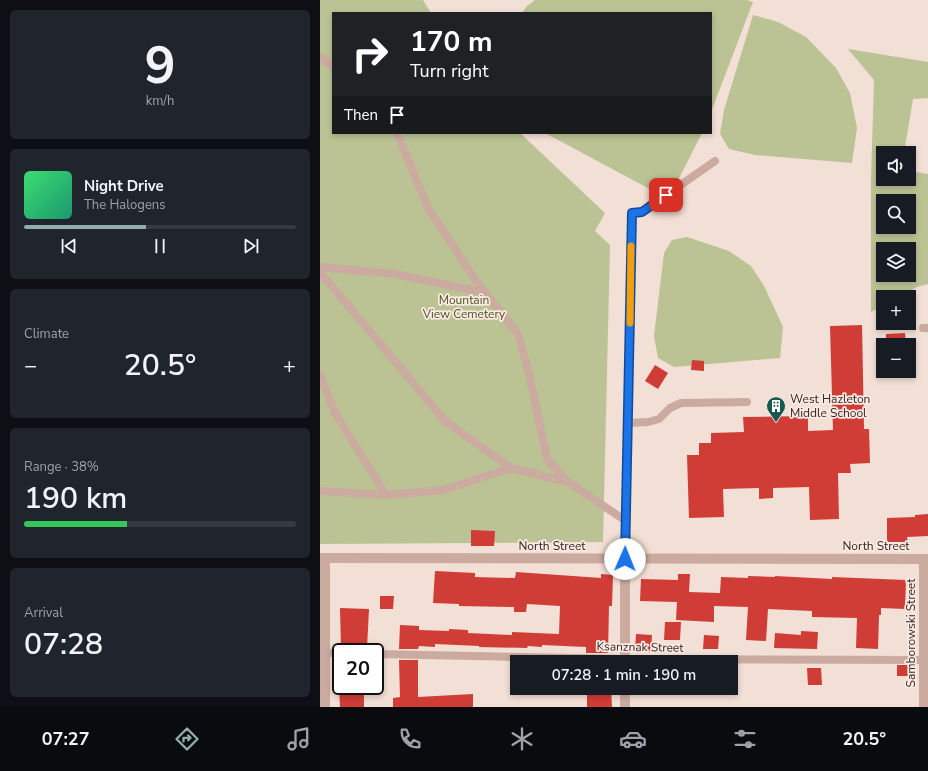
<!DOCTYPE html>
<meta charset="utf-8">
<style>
body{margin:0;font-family:"Nunito Sans",sans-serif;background:#20242c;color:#f1f3f6;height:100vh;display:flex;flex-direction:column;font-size:15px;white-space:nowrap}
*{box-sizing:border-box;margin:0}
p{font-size:13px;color:#9ea1a6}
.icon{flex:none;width:22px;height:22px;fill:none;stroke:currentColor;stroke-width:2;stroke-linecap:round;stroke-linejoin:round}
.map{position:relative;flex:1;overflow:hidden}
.side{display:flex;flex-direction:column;gap:10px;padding:10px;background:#0d0f14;width:320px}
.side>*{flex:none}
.guide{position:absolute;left:12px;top:12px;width:380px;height:122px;border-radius:0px;box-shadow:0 2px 6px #0003;background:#202124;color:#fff;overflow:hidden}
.fabs{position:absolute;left:556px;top:146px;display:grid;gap:8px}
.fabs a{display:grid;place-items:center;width:40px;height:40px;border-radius:0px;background:#171b24;box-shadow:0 2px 6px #0003;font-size:20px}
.speed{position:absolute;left:12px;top:643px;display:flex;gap:8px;font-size:20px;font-weight:700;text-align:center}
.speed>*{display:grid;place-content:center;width:52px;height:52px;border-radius:50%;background:#171b24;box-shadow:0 2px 6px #0003;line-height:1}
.speed .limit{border:2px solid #111;border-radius:6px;background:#fff;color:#111}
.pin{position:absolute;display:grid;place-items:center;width:34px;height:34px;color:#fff;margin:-17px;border-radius:8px;box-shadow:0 2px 6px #0006}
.me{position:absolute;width:44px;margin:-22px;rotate:1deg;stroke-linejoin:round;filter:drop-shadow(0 0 3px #0008)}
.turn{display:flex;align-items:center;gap:14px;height:84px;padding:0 12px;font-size:18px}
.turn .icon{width:52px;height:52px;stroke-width:2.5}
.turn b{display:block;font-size:28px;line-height:34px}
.then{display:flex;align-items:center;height:38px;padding:0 12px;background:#0003;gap:8px;font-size:15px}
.big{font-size:30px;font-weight:600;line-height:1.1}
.side .tile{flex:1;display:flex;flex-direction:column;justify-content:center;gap:6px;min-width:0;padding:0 14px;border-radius:6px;background:#20242c}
.side .dial{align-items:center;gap:0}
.dial b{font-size:52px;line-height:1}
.song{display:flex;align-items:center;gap:12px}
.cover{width:48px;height:48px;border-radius:6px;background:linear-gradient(135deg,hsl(140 70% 55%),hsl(160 70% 35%))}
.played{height:4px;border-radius:2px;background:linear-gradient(90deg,#8fadab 45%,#363941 45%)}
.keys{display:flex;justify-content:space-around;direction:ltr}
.heat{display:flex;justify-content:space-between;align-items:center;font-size:22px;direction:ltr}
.charge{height:6px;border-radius:3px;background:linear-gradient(90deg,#34c759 38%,#363941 0)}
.trip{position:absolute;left:190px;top:655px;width:228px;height:40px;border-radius:0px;background:#171b24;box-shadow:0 2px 6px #0003;font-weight:600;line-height:40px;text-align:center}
.tab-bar{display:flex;height:64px;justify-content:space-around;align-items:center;background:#090b0e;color:#9ea1a6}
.tab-bar .icon{width:28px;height:28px}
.tab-bar .active{color:#8fadab}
.tab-bar b{font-size:18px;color:#f1f3f6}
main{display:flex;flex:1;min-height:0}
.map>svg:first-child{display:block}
.green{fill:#bbc294;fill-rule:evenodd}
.building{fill:#cf3d36}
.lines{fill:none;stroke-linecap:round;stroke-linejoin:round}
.lane{stroke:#cbaba0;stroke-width:8}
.street{stroke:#cbaba0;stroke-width:10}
.route-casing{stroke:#114b97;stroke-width:10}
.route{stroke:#1a73e8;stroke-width:7}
.slow{stroke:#f59e0b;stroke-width:7}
.labels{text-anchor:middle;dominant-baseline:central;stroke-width:3.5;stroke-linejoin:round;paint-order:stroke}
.park-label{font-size:12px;fill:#4c5426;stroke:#faeae1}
.poi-label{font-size:12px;fill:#342624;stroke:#faeae1;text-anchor:start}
.street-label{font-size:12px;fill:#342624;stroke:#faeae1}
</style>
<main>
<section class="side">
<div class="tile dial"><b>9</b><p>km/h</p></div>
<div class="tile">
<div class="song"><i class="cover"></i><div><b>Night Drive</b><p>The Halogens</p></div></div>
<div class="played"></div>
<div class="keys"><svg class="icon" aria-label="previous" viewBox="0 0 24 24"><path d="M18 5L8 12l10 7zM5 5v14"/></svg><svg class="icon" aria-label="pause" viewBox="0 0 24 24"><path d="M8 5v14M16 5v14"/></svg><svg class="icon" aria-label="next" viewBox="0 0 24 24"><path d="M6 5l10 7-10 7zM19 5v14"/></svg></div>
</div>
<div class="tile"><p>Climate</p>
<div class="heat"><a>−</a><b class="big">20.5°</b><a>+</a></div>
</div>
<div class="tile"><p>Range · 38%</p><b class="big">190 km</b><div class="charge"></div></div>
<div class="tile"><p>Arrival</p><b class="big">07:28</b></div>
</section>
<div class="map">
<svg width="608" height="707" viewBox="0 0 608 707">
<rect width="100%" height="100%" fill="#f2dfd5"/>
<!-- green -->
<g class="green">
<polygon points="0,0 103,0 111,13 13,13 13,133 200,133 285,213 275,231 290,245 283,542 0,544"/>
<polygon points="215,0 427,0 433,2 391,112 391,13 202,13 207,6"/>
<polygon points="433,15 458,22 486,37 516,68 530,93 537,128 532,163 435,155 409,149 400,134 404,110"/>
<path d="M528,49l80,13v36l-15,1 -9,54h-21v26h26v-8l19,3v110l-11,3 -18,10h-16v9l-12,6v-132l3,-100zM563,201h26v26h-26zM563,249h26v26h-26z"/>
<polygon points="225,133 382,133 354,188 339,194"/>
<polygon points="367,237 409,251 431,266 444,286 463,327 460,358 354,367 338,358 334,336 344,253 352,240"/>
</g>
<!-- building -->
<g class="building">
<polygon points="542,325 544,429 549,429 550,463 530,464 531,473 518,473 519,519 490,520 489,487 453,488 453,498 439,499 439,488 403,489 404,517 369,518 367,455 379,455 379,443 391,443 391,433 424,432 423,417 488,416 488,431 513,430 510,326"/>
<polygon points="585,333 586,345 566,345 566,334"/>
<polygon points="372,360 384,361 384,371 371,370"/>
<polygon points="335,365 348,373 338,389 325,381"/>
<polygon points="608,514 608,536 587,537 588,542 567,542 567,518 595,517 595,515"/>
<polygon points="151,530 175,531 174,546 151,546"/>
<polygon points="115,571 155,573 155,577 195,578 196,572 281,578 281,574 293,575 292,606 289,606 288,653 266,653 266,647 222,645 222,647 208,646 207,648 159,647 159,646 115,644 115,647 99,646 98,649 79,649 80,625 99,626 99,630 129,631 129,629 148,630 148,633 192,635 192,632 239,634 240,606 207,604 206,612 194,612 194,607 139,606 139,604 113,603"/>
<polygon points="358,574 370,574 369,592 400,593 401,577 428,578 428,576 455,577 455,576 512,579 512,577 586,580 585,609 561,608 561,615 559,615 558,649 536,648 537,618 492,617 492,611 448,609 446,641 426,640 428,607 394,606 394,622 356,620 357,602 320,601 321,579 358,580"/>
<polygon points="60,596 74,596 73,609 60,609"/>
<polygon points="20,608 49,609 47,648 21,647"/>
<polygon points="345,622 361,622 360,640 344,640"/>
<polygon points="481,631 498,632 497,649 454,648 455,633 481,635"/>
<polygon points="316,634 332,635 331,652 315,651"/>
<polygon points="384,635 399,636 398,649 383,649"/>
<polygon points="79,660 98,660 98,697 153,694 153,707 73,707 73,698 80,697"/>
<rect x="577" y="665" width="12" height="11"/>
<polygon points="487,668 501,668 502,685 488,685"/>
<polygon points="19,686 44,686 44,707 20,707"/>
<polygon points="267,688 291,688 292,707 267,707"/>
</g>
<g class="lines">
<!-- lane -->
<g class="lane">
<polyline points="0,57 13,67"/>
<polyline points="77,133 108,208 156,281 198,334 209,373 227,459 248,482 306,521"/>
<polyline points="0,267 75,274 166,293"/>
<polyline points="0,272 125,421 191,468 248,482"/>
<polyline points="603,328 608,328"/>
<polyline points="0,375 15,413 66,495"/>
<polyline points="308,423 328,422 339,419 350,408 361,403 427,402"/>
<polyline points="0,491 66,495 123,490 191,468"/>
<polyline points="305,559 312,213 322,212 395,161"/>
<polyline points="0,653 21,653"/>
<polyline points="55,654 305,659 608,660"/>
</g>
<!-- street -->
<g class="street">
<polyline points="0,558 608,559"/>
<polyline points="5,558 5,707"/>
<polyline points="305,559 305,662"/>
<polyline points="604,559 604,707"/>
<polyline points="305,707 305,688"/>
</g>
</g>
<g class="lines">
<!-- route casing -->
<g class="route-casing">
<polyline id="route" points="305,559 312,213 322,212 346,195"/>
</g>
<!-- route -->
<use href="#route" class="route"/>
<!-- slow -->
<polyline class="slow" points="310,323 311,246"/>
</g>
<!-- icons -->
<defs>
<g id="building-pin" transform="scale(1)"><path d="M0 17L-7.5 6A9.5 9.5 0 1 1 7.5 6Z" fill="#17584f" stroke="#faeae1"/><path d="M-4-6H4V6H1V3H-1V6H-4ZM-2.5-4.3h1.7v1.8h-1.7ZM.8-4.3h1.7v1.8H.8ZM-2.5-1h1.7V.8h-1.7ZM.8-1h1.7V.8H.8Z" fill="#fff"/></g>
</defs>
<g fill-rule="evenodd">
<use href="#building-pin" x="456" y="406"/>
</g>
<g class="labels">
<!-- park labels -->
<g class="park-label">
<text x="144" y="300">Mountain<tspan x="144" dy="14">View Cemetery</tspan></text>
</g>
<!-- poi labels -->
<g class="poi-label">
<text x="470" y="399">West Hazleton<tspan x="470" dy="14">Middle School</tspan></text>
</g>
<!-- street labels -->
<g class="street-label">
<text x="232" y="546">North Street</text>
<text x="556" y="546">North Street</text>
<text transform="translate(591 633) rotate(-90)">Samborowski Street</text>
<text transform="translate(320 647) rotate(1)">Ksanznak Street</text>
</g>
</g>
</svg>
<div class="fabs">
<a><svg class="icon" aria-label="sound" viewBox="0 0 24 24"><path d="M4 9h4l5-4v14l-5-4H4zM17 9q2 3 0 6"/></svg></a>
<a><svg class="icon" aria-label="search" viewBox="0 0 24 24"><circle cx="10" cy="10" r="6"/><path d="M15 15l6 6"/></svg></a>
<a><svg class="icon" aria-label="layers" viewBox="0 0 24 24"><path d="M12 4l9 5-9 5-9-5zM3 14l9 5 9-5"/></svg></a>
<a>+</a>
<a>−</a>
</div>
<div class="speed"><div class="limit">20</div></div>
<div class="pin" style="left:346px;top:195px;background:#d93025"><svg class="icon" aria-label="arrive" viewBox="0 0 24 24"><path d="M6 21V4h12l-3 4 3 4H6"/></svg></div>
<svg class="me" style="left:305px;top:559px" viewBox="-20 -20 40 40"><circle r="19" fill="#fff"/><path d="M0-13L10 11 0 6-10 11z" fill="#1a73e8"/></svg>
<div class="trip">07:28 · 1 min · 190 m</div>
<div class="guide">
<div class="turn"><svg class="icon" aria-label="right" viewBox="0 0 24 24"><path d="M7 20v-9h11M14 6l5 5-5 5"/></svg><div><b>170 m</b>Turn right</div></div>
<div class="then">Then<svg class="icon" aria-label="arrive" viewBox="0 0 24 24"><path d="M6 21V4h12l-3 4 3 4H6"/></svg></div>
</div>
</div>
</main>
<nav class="tab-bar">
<b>07:27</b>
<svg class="icon active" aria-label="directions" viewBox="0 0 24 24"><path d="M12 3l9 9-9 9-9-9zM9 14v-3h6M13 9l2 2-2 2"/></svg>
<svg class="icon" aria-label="music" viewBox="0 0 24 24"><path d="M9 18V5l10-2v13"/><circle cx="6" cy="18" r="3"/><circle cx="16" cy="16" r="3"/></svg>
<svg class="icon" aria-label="phone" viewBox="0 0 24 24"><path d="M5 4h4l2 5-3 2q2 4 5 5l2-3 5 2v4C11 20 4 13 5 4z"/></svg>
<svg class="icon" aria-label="climate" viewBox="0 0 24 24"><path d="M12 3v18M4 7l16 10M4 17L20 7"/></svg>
<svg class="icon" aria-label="car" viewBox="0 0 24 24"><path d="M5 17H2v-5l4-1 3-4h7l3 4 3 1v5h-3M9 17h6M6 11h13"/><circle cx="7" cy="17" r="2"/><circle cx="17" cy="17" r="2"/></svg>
<svg class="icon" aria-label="filters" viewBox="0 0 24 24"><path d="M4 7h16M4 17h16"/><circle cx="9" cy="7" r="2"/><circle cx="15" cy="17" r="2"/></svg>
<b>20.5°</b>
</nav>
